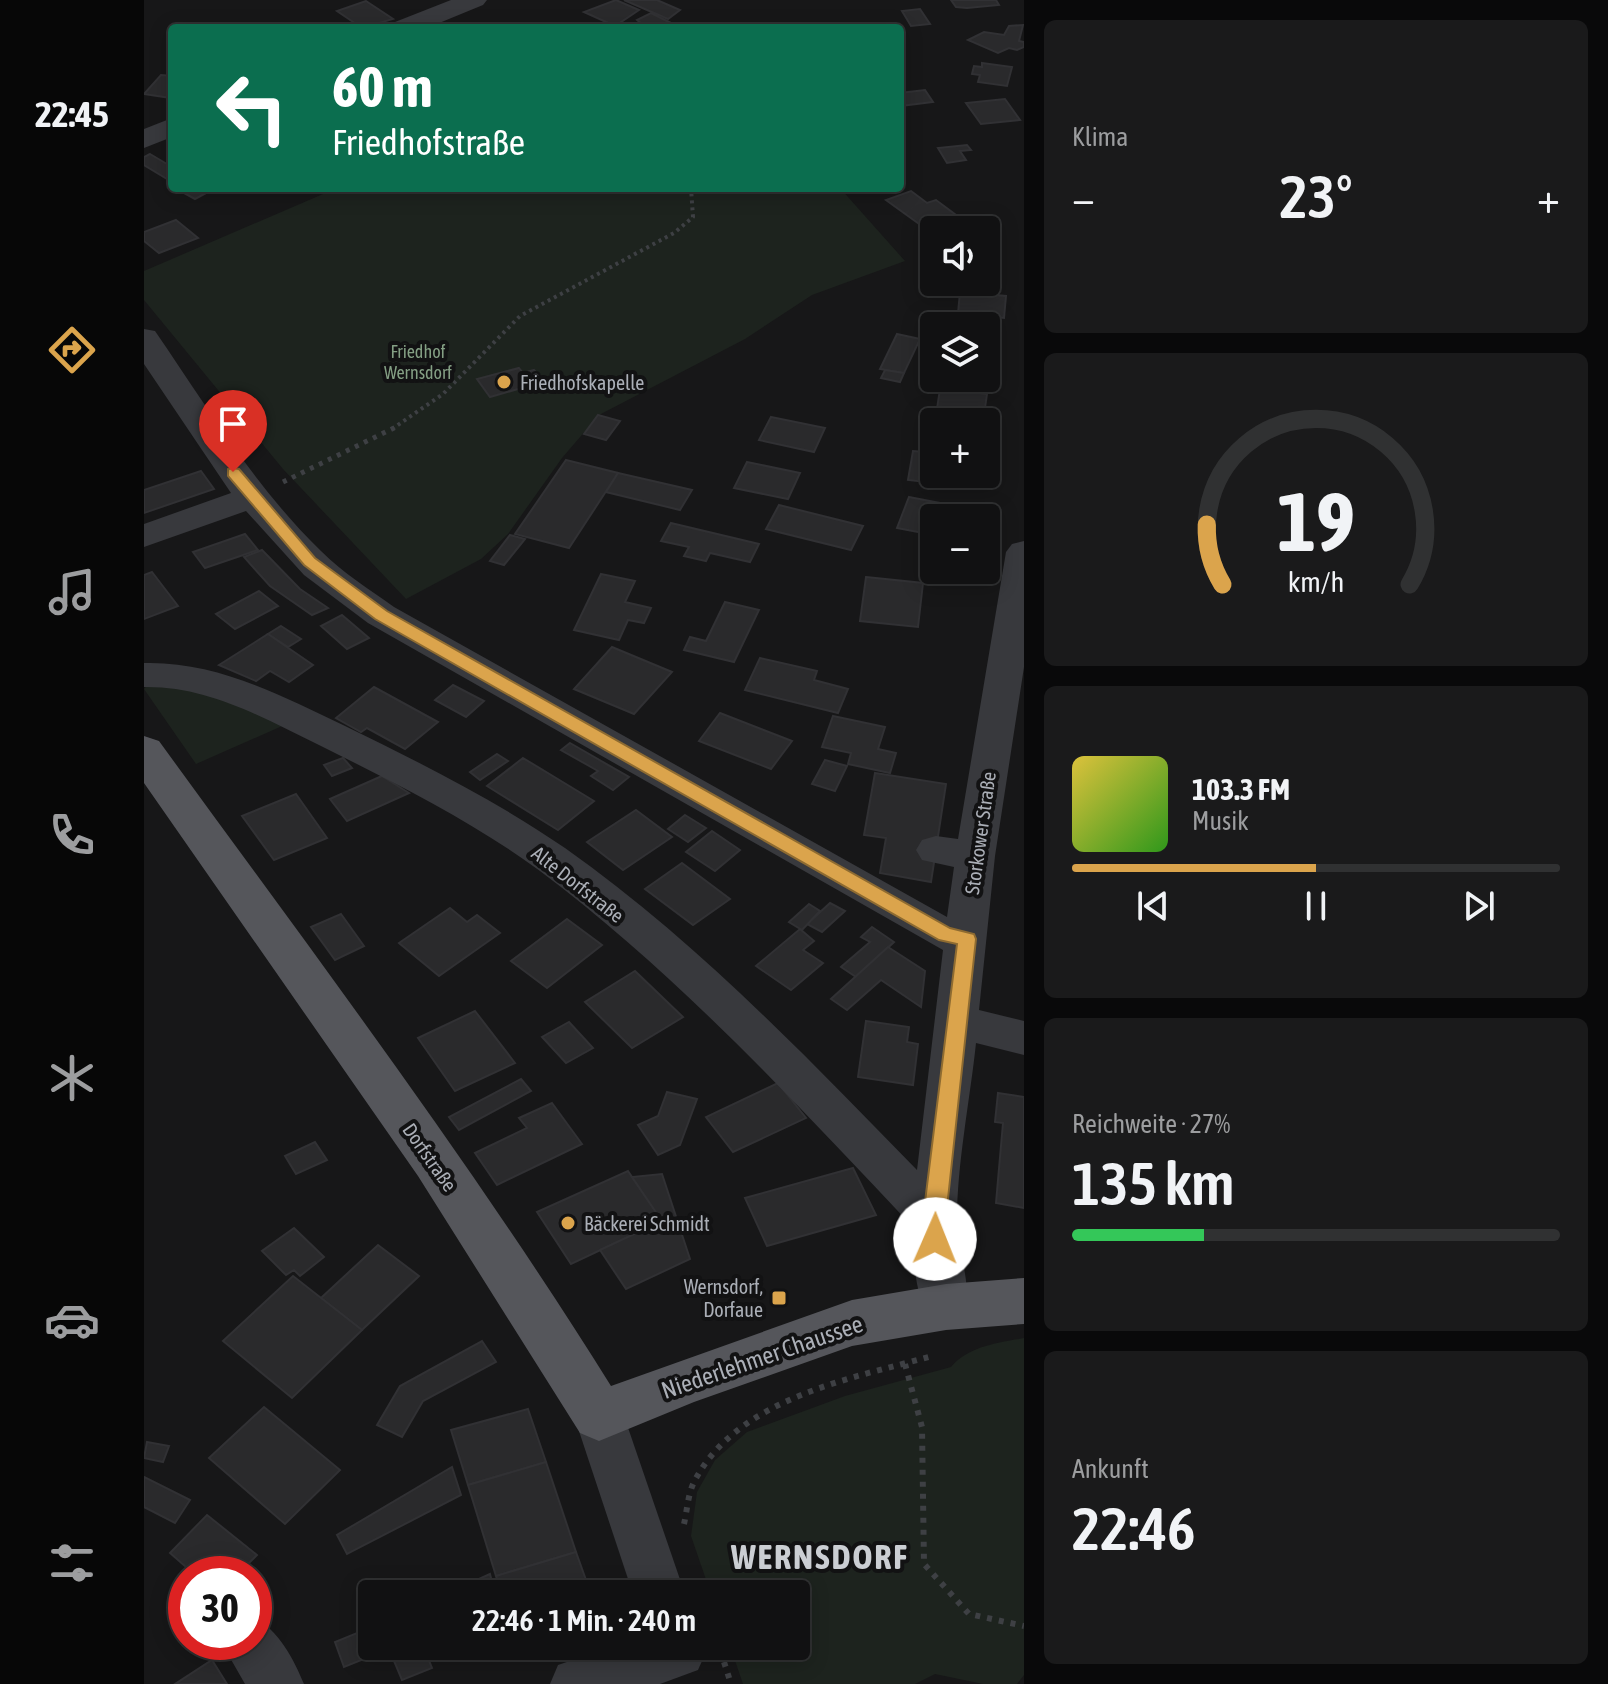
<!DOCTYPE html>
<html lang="de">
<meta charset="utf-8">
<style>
body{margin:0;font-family:"Asap Condensed",sans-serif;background:#1a1a1b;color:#f1f3f6;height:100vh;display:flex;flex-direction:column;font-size:30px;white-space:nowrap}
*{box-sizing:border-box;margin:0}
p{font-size:26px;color:#9c9d9f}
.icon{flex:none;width:44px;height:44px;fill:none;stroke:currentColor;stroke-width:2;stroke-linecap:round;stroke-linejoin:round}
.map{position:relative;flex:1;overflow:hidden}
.side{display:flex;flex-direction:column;gap:20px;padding:20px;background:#09090a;width:584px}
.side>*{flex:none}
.hud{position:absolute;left:24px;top:24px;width:736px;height:168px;border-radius:8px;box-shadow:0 4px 20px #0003,0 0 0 2px #303132;background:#0b6e4f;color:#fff;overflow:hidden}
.fabs{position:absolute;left:776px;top:216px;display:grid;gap:16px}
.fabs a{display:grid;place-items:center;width:80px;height:80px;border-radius:8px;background:#111112;box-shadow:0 4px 20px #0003,0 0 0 2px #303132;font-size:40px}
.speed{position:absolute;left:24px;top:1556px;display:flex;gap:16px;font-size:40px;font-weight:700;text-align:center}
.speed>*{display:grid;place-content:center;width:104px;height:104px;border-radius:50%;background:#111112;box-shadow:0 4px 20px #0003,0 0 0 2px #303132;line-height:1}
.speed .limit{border:12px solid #d22;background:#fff;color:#111}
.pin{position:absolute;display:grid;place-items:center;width:68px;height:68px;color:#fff;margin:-82px -34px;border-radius:50% 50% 50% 0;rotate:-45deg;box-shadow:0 0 8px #0007}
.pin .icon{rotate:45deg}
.me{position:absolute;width:88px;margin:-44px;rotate:1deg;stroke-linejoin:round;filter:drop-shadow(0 0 6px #0008)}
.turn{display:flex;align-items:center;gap:28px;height:168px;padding:0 32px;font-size:36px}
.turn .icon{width:104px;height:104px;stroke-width:2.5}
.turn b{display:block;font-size:56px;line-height:68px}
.big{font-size:60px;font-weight:600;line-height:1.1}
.side .widget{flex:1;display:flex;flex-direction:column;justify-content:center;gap:12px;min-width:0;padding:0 28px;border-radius:12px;background:#1a1a1b}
.side .dial{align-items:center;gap:0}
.dial svg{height:208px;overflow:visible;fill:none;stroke:#303132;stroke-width:7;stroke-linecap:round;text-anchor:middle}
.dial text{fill:#f1f3f6;stroke:none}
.song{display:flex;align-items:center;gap:24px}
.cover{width:96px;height:96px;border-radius:12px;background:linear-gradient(135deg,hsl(50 70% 55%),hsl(110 70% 35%))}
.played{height:8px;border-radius:4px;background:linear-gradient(90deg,#dba44c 50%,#303132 50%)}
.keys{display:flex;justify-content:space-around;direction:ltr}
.heat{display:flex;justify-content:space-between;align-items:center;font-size:44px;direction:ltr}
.charge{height:12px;border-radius:6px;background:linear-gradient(90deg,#34c759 27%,#303132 0)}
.trip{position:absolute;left:214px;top:1580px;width:452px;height:80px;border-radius:8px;background:#111112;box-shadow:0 4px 20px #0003,0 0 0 2px #303132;font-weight:600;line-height:80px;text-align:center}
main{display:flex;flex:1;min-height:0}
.dock{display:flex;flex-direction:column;width:144px;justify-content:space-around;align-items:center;background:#070707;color:#9c9d9f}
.dock .icon{width:56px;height:56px}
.dock .active{color:#dba44c}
.dock b{font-size:36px;color:#f1f3f6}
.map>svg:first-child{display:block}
.green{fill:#1d231e}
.building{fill:#2a2a2c;stroke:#313134;stroke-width:2}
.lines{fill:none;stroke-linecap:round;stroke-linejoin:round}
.path-far2{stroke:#3e4044;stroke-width:4;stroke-dasharray:3 4;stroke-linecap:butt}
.path-far1{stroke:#3e4044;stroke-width:5;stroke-dasharray:4 6;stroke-linecap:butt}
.path{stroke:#3e4044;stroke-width:6;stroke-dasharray:5 7;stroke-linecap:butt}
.minor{fill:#38393d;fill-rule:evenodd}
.major{fill:#55565b;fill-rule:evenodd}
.route{fill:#dba44c;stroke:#8e6b31;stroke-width:2}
.poi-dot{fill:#dba44c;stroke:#121213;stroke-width:3}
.labels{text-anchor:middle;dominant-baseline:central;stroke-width:8;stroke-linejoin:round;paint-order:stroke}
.far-park-label{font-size:18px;fill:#849f84;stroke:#121213}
.poi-label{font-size:20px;fill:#abafb7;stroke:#121213;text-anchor:start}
.street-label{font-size:20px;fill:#abafb7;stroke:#121213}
.near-street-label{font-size:24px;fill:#abafb7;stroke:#121213}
.near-district-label{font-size:34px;font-weight:bold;letter-spacing:2px;fill:#cbced3;stroke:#121213}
</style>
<main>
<nav class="dock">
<b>22:45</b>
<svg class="icon active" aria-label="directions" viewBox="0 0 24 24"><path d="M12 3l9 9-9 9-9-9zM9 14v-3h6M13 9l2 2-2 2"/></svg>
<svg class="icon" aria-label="music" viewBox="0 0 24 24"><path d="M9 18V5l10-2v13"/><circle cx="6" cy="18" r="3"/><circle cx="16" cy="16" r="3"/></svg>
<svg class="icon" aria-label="phone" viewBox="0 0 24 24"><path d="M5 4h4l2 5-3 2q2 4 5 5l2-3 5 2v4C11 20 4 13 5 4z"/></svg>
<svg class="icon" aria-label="climate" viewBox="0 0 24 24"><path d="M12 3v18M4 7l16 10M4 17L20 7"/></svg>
<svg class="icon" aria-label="car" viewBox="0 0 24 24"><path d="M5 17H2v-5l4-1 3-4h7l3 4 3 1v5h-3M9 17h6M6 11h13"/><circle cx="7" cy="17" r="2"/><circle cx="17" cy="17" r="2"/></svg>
<svg class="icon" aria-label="filters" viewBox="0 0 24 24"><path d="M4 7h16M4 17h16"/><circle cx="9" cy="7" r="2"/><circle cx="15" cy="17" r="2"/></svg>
</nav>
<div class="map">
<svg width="880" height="1684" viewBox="0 0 880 1684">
<rect width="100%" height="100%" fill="#171718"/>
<!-- green -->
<g class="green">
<polygon points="193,188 696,188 761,261 668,295 601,339 455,415 418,458 364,534 337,559 262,599 139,469 0,300 0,271"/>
<polygon points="42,683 145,723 52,764 0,689 4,684"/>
<path d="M880,1338v337l-7,9h-34l-48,-10 -20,10h-172l-13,-38h66v-52h-85l-20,-58 6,-44 18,-32 32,-28 98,-36 106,-29c18,-21 47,-24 73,-29z"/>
</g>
<!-- building -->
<g class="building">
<polygon points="472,0 495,10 471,26 440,12"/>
<polygon points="480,0 513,0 536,10 524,19"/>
<polygon points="807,0 852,0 855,5 823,8 812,7"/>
<polygon points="222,1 249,19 218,28 193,11"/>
<polygon points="776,9 786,24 767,26 758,11"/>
<polygon points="507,13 537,28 503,28 493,20"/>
<polygon points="879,25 875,41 880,42 880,47 873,50 865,48 854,53 824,40 840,32 860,35 865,26"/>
<polygon points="838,63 868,67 863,86 834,82 836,75 828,74 830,66 838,67"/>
<polygon points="17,75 28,76 27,98 0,94"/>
<polygon points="781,90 789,102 756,106 756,93"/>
<polygon points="861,99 876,120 837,124 822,103"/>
<polygon points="823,145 827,150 816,151 822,160 803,163 794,148"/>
<polygon points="6,154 28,167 28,182 0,165 0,157"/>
<polygon points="31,188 56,188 64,192 51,199"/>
<polygon points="767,191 783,203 792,200 816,218 782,229 742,200"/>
<polygon points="32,220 54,238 15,253 0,241 0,232"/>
<polygon points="816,292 862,296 860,318 814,313"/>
<polygon points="753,334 776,339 760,373 736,369"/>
<polygon points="842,355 854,357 850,380 834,378 842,378"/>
<polygon points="375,368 379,373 390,370 395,376 383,379 388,385 346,397 333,379"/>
<polygon points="741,370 760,373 756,382 737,378"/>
<polygon points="796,389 843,394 839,422 791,422"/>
<polygon points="454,415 476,421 462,440 440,434"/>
<polygon points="627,417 681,428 670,452 615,440"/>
<polygon points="769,451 790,453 790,474 835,474 833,488 764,480"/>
<polygon points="422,460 474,473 425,548 371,534"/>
<polygon points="603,462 656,473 644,499 590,488"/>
<polygon points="57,471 70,489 0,513 0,490"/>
<polygon points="474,473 548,490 536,510 462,492"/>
<polygon points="765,497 817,507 813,518 790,518 790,535 753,528"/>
<polygon points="635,505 719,526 707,550 622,529"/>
<polygon points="527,523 615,544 606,562 566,553 562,561 540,556 545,547 517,541"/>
<polygon points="101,534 114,550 61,568 49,552"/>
<polygon points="366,535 381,539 360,565 346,561"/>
<polygon points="118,550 156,589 184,608 168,615 126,586 100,557"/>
<polygon points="8,572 34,606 0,619 0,575"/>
<polygon points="457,574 491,581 481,602 507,608 500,623 484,620 475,640 430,630"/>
<polygon points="722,577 779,583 774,627 716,621"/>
<polygon points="115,591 134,606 91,629 72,614"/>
<polygon points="581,602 615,610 590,662 540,650 546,637 562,641"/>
<polygon points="198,615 225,638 203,649 177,626"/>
<polygon points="137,626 157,639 144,647 124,634"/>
<polygon points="124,634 169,665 145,682 126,671 112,681 75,665"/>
<polygon points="468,647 528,672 490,714 430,689"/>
<polygon points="616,658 673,671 670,680 704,689 694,713 601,690"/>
<polygon points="309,685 340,701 322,717 291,700"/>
<polygon points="230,687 294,722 261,749 223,728 217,732 192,718"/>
<polygon points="576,713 648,741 627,769 555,741"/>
<polygon points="689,716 741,727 734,749 752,753 746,773 704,764 707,753 678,747"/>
<polygon points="426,743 485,777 469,790 447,776 454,771 417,750"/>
<polygon points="353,754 364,761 336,780 326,772"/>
<polygon points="199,758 208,768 188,776 180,765"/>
<polygon points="379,758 450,801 414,830 343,786"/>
<polygon points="681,760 703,766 691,791 668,784"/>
<polygon points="731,773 802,784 787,882 736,873 742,838 720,835"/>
<polygon points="238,776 265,793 203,821 186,799"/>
<polygon points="152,794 183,838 130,860 98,816"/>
<polygon points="492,810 528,837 479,870 443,842"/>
<polygon points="541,815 562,828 544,842 524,829"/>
<polygon points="568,831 596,850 571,871 542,852"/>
<polygon points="538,863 586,899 549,925 501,889"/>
<polygon points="686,903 701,911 678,932 663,924"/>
<polygon points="665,904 676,911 658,930 645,922"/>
<polygon points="306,908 323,922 333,915 356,933 295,976 255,943"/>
<polygon points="197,914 220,946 191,960 167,927"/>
<polygon points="423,919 458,945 403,988 367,961"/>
<polygon points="728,927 750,942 712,977 697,967 726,942 717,937"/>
<polygon points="656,929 670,941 659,950 679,963 647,990 612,966"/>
<polygon points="744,947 781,971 777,1007 737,980 703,1010 687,999"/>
<polygon points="491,971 539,1017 488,1048 441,1002"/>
<polygon points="331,1011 371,1063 311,1091 274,1038"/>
<polygon points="722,1021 765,1027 763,1042 774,1044 769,1085 714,1077"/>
<polygon points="425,1022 449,1048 422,1063 398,1037"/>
<polygon points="377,1079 387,1091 315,1130 305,1117"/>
<polygon points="634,1083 662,1118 589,1152 562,1117"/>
<polygon points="523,1092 553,1099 536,1145 514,1155 494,1125 514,1116"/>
<polygon points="854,1093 880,1097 880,1208 852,1203 859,1123 851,1122"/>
<polygon points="408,1103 438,1144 353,1185 331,1153 383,1128 375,1118"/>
<polygon points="171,1142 183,1160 152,1174 141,1156"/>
<polygon points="709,1168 732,1215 623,1246 601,1198"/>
<polygon points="484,1171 518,1221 427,1264 393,1212"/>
<polygon points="518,1174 546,1259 482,1289 456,1250 518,1221 488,1177"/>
<polygon points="150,1228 180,1257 156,1276 150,1270 142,1275 118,1251"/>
<polygon points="234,1245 275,1276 218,1330 177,1298"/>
<polygon points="149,1276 218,1330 148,1398 79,1341"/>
<polygon points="338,1341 352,1362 279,1401 258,1437 233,1425 256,1386"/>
<polygon points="120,1407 196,1470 141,1524 65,1458"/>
<polygon points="384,1409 402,1462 324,1485 307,1430"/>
<polygon points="3,1442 25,1446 19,1462 0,1458"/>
<polygon points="402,1462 432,1552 352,1576 324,1485"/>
<polygon points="308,1467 317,1495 203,1554 193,1535"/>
<polygon points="0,1477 46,1500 31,1523 0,1507"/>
<polygon points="63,1515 113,1555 94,1574 50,1574 26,1553"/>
<polygon points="432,1552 447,1594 358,1594 352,1576"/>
<polygon points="346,1574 351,1594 302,1594"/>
<polygon points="228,1627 228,1646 252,1646 200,1667 191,1642"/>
<polygon points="252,1646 279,1646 288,1668 258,1680 245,1649"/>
<polygon points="68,1660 83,1684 31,1684"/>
</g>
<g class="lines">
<!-- path-far2 -->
<polyline class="path-far2" points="248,429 299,394 376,316 530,233 549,217 547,188"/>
<!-- path-far1 -->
<polyline class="path-far1" points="139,482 252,427"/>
<!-- path -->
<g class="path">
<polyline points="632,1291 635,1298"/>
<polyline points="761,1364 778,1427 780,1564 825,1614 880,1626"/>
<path d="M540,1524c3,-13 4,-30 10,-42 43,-84 156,-103 238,-126"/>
<polyline points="580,1662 587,1684"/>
</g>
<!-- minor -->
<g class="minor">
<polygon points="307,0 343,0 339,5 283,28 247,28 251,22"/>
<polygon points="28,118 28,137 0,148 0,129"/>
<path d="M0,329l11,2c53,77 99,155 166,220 22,22 48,38 73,56l553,310 7,-50 -32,-7 -6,-10 6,-10 14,-4 22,3 48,-287 6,-8 12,-3v126l-29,189 -16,154 45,11v34l-48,-12c-6,57 -19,121 -19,177 1,31 18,76 6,102l-17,6 -17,-6c-14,-30 -16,-64 -18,-97 -117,-124 -235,-252 -371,-354 -68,-50 -145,-88 -221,-126 -56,-27 -110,-59 -175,-58v-24c72,-2 136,32 199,62 76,37 152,75 222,123 129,91 242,209 352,322l26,-220 -575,-327 -64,-48 -58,-64 -102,36v-23l87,-31 -87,-129z"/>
<polygon points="455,1394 473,1400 480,1416 541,1594 489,1594 430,1416 437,1400"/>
<path d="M110,1619c24,9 40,41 50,65h-59l-24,-42h33z"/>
<polygon points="470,1646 559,1646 562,1652 554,1670 516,1684 406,1684 414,1665"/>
</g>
<!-- major -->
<path class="major" d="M0,736l15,5c154,212 313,422 452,645l241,-86 94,-16 78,-6v46l-78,6 -94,16 -158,56 -95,39 -19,-8 -162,-257 -274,-393z"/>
</g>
<!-- route -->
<polygon class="route" points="89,468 95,469 171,558 243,611 806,928 830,934 832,939 799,1245 784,1245 779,1218 813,944 795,940 231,619 160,565 84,476 84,469"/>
<!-- markers -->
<g class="poi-dot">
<circle cx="360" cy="382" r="8"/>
<circle cx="424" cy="1223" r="8"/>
<rect x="627" y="1290" width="16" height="16" rx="4"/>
</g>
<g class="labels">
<!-- far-park labels -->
<g class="far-park-label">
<text x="274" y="351">Friedhof<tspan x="274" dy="21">Wernsdorf</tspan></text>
</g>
<!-- poi labels -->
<g class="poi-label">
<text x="376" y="382">Friedhofskapelle</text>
<text x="440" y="1223">Bäckerei Schmidt</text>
<text x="619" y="1286" text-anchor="end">Wernsdorf,<tspan x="619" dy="23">Dorfaue</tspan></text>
</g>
<!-- street labels -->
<g class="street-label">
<text transform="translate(836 833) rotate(-82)">Storkower Straße</text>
<text transform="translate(434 884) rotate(38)">Alte Dorfstraße</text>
<text transform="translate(286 1157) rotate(55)">Dorfstraße</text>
</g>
<!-- near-street labels -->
<g class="near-street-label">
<text transform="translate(618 1357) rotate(-19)">Niederlehmer Chaussee</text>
</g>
<!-- near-district labels -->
<g class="near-district-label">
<text x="676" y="1556">WERNSDORF</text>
</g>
</g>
</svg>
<div class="fabs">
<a><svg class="icon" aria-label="sound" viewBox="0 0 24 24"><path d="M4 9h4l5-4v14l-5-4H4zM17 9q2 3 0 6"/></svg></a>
<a><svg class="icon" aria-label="layers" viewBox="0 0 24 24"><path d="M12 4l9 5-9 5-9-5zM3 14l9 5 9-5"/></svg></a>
<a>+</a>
<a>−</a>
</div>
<div class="speed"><div class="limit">30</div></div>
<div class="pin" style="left:89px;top:472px;background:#d93025"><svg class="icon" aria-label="arrive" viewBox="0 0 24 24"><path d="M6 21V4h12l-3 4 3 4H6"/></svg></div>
<svg class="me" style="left:791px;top:1239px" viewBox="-20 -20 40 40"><circle r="19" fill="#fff"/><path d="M0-13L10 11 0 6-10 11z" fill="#dba44c"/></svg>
<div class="trip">22:46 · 1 Min. · 240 m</div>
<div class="hud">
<div class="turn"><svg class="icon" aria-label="left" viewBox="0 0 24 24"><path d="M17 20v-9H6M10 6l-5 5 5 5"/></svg><div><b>60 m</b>Friedhofstraße</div></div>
</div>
</div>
<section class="side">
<div class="widget"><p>Klima</p>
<div class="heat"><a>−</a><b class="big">23°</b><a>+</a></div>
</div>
<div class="widget dial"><svg viewBox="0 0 100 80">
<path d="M14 69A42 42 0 1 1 86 69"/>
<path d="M14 69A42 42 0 0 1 8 46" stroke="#dba44c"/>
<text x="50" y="56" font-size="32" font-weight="700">19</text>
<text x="50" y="72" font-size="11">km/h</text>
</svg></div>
<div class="widget">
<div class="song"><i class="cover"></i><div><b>103.3 FM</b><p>Musik</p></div></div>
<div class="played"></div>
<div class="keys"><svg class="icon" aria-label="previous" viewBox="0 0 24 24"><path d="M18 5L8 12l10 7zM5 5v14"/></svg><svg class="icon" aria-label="pause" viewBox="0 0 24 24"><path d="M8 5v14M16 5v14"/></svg><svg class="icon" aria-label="next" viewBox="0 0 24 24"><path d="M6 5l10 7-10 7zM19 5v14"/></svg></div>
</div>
<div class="widget"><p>Reichweite · 27%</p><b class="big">135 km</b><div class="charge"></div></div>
<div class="widget"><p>Ankunft</p><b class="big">22:46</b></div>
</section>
</main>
